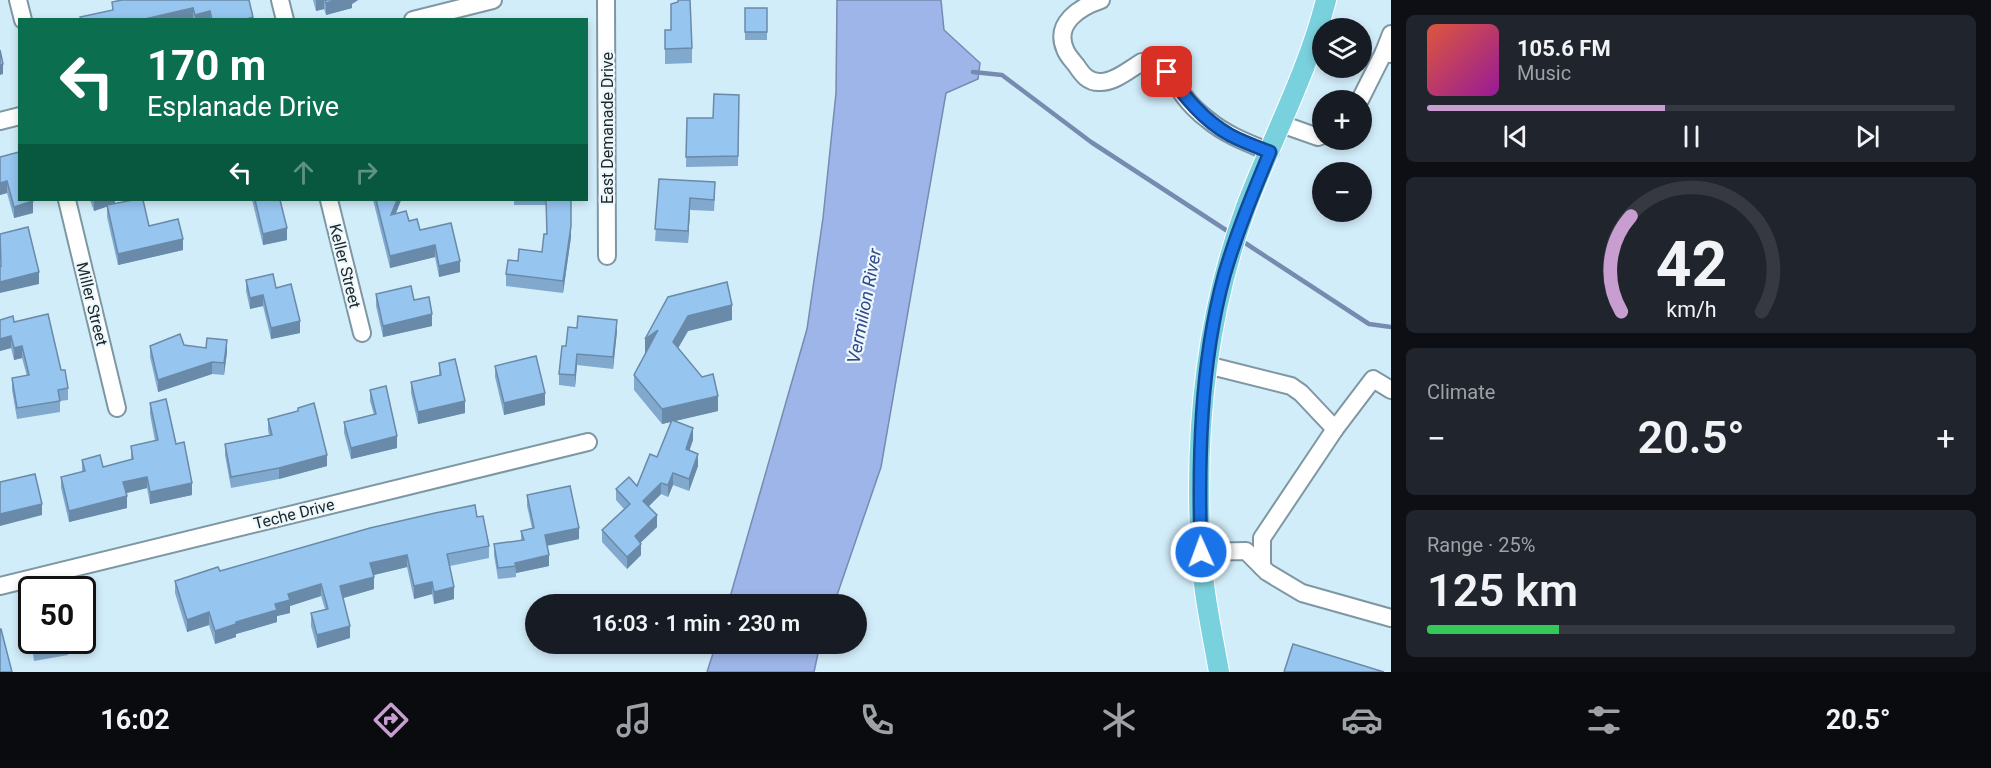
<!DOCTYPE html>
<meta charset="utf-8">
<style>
body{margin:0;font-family:Roboto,sans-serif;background:#20242c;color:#f1f3f6;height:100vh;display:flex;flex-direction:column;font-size:22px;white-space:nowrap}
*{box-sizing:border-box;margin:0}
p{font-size:20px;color:#9ea1a6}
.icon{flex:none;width:33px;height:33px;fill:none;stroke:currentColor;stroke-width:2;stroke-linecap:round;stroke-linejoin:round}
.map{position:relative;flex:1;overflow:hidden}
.sheet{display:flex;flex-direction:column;gap:15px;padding:15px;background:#0d0f14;width:600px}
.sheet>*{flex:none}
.top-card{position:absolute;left:18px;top:18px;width:570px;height:183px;border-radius:0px;box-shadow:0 3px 9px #0003;background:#0b6e4f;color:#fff;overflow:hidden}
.buttons{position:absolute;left:1312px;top:18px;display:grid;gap:12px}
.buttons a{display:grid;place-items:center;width:60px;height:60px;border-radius:50%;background:#171b24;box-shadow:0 3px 9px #0003;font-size:30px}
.speed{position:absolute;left:18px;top:576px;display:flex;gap:12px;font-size:30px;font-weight:700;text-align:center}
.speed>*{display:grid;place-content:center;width:78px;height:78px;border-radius:50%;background:#171b24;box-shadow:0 3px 9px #0003;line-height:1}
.speed .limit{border:3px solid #111;border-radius:9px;background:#fff;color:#111}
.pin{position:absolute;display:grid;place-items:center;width:51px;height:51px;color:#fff;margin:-26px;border-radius:12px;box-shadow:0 3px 9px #0006}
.me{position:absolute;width:66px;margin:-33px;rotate:358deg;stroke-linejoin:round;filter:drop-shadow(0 0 4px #0008)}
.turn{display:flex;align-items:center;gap:21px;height:126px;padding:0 30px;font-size:27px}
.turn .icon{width:78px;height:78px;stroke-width:2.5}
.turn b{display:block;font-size:42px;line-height:51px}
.lanes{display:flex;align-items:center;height:57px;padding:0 30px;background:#0003;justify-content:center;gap:30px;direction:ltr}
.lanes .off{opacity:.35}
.big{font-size:45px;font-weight:600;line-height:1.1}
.sheet .card{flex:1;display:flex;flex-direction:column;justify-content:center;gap:9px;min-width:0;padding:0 21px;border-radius:9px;background:#20242c}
.sheet .dial{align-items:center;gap:0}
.dial svg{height:156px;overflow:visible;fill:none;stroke:#363941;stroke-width:7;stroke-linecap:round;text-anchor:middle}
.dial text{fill:#f1f3f6;stroke:none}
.song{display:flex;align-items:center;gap:18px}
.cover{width:72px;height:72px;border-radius:9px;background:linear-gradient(135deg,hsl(10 70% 55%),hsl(300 70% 35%))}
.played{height:6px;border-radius:3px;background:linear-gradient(90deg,#c79ecf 45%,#363941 45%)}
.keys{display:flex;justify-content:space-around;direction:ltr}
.heat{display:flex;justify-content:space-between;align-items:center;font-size:33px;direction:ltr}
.charge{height:9px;border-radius:4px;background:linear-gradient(90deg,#34c759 25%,#363941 0)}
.trip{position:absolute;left:525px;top:594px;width:342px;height:60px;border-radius:30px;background:#171b24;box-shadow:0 3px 9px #0003;font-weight:600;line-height:60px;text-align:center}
.tab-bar{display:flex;height:96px;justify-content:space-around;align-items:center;background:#090b0e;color:#9ea1a6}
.tab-bar .icon{width:42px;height:42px}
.tab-bar .current{color:#c79ecf}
.tab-bar b{font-size:27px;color:#f1f3f6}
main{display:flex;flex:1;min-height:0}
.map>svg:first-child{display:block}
.water{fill:#9eb5e9;stroke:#778ab0;stroke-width:1.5}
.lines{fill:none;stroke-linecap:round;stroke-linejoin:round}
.stream{stroke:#778ab0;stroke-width:4.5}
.minor-casing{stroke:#7e97a3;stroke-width:20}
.major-casing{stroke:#fff;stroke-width:22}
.minor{stroke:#fff;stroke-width:16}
.major{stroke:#79d1dd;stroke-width:20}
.wall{fill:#81a9ce}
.shaded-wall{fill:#698aa8}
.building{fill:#96c5f0;stroke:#698aa8;stroke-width:1.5}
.route-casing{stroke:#114b97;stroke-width:15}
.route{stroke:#1a73e8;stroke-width:10}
.labels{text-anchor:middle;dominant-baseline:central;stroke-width:4.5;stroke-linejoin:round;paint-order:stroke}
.street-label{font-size:16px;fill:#1c262b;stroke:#edf8fd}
.water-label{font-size:18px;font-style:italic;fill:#314989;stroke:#edf8fd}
</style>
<main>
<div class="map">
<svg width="1391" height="672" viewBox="0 0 1391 672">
<rect width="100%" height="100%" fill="#d2edfa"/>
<!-- water -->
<g class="water">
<polygon points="837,0 941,0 944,30 980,63 978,79 946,93 881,467 834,604 728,604 807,329 823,218 836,93"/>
<polygon points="716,644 820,644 814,672 707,672"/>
</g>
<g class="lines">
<!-- stream -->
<g class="stream">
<polyline points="973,72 1002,75 1091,142 1232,234"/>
<polyline points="1239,239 1369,324 1391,327"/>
</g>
<!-- minor casing -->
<g class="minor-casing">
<g id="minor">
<polyline points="18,0 23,20"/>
<polyline points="280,0 285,20"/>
<polyline points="606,0 607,256"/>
<path d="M1101,0c-21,7 -47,23 -36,49 2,6 7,11 11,16 6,9 12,18 25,17 14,0 29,-13 41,-20 21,-1 31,19 42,34 6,8 15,17 23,23 19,16 41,24 63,33"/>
<polyline points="413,20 493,0"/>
<polyline points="1391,34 1384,52 1391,54"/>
<polyline points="1360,100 1384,52"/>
<polyline points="0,121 20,116"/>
<polyline points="1281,124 1318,137 1323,135"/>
<polyline points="67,200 117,408"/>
<polyline points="329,200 362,333"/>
<polyline points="1207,365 1291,386 1301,393 1335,429 1373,379 1391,390"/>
<polyline points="1201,552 1246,551 1267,572 1302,593 1391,618"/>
<polyline points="1262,567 1262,538 1335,429"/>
<polyline points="0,586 588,442"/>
</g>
</g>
<!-- major casing -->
<g class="major-casing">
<path id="major" d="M1219,672c-7,-40 -16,-80 -18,-121 -7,-116 5,-235 45,-344 26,-69 62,-135 80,-207"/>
</g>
<!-- minor -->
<use href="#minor" class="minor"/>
<!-- major -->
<use href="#major" class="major"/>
</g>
<!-- wall -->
<g class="wall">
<polygon points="249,0 253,20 80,20 80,17 112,10 112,2"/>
<polygon points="313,0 358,0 352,4 352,8 326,15 324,9 316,11"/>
<rect x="745" y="8" width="22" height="32"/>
<polygon points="665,30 692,48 692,63 665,64"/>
<polygon points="739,95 738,166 686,167 687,118 713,118"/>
<polygon points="0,157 33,213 14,218 7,193 0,195"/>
<polygon points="659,179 715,194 714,211 690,210 688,243 655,241"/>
<polygon points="90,200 115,200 115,204 149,226 183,250 118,265 107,217 107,206 94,211"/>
<polygon points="252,200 280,200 287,240 263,245"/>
<polygon points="373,200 401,200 396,213 409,221 420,230 460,272 439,277 435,257 390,268"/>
<polygon points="514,200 571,200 571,237 563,293 506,286 506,274 518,261 542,252 547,234 546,205 514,205"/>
<polygon points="246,280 276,288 300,333 271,339 263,306 250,309 246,291"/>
<polygon points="376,294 414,300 432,326 383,337 376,306"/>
<polygon points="732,320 688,331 678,348 718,411 675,421 693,440 689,450 698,466 689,491 673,485 668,497 661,494 649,506 657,527 640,543 641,555 627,569 602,542 602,530 624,509 616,500 616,489 637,486 657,457 671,422 662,424 634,390 634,375 645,354 645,339"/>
<polygon points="14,322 61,370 68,388 68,400 60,401 60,412 17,419 12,390 12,378 27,376 22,358 14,360 11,348 0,351"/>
<polygon points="617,331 613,369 577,365 575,387 559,385 559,374 566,346"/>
<polygon points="184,345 227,352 224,375 212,374 158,392 150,357 150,346"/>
<polygon points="439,363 465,413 418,424 411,393 411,382 439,376"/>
<polygon points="495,366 545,405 504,415 495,377"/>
<polygon points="370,390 397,448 351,459 344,433 344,422 374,415 370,401"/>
<polygon points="150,403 176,444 192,495 150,504 147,488 126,493 127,508 69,522 61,488 61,477 82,472 82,460 103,467 131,460 131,446 155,441 150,414"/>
<polygon points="298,408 327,466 279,479 231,488 225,455 225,444 269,435 268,430 268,419 298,411"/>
<polygon points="527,495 579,539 547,546 549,566 516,573 516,577 498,579 494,555 494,544 521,541 521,531 532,528 527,506"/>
<polygon points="477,517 489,546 489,558 450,566 454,599 434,604 432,594 414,599 407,567 373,575 374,589 343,598 350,638 317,648 311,626 311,613 325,609 321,596 290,606 290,613 277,616 277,622 236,634 236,637 215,644 209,625 187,632 175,593 175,581"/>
<polygon points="32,626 32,640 67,640 68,655 34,661 30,634 30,627"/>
</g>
<!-- shaded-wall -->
<g class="shaded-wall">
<polygon points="316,0 324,0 324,9 316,11"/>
<polygon points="338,0 358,0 352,4 352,8 326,15 326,3"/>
<polygon points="193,8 193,19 145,20 145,19"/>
<polygon points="210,11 210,20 195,20 195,15"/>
<polygon points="3,64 3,74 0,75 0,65"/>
<polygon points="7,181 7,193 0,195 0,183"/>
<polygon points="690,198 690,210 688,243 688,231"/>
<polygon points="94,200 115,200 115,204 94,211"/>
<polygon points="397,200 401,200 391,226 391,215"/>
<polygon points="33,201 33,213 14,218 14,207"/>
<polygon points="571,226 571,237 563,293 563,281"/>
<polygon points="287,228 287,240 263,245 263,234"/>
<polygon points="183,239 183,250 118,265 118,254"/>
<polygon points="435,245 435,257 390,268 390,256"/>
<polygon points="460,261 460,272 439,277 439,266"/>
<polygon points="39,272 39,284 0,293 0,282"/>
<polygon points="263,295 263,306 250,309 250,298"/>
<polygon points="732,305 732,320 688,331 673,357 673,342 688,316"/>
<polygon points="432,314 432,326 383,337 383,326"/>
<polygon points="617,320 617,331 613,369 613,357"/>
<polygon points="300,321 300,333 271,339 271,328"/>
<polygon points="658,330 645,354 645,339"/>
<polygon points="11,336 11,348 0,351 0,339"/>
<polygon points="227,340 227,352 224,375 224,363"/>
<polygon points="22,346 22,358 14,360 14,348"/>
<polygon points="577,354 577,365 575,387 575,375"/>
<polygon points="212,362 212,374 158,392 158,380"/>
<polygon points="545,393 545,405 504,415 504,403"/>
<polygon points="718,396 718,411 662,424 662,409"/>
<polygon points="465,401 465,413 418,424 418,412"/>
<polygon points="693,428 693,440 686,461 686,449"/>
<polygon points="397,436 397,448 351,459 351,448"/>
<polygon points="698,454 698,466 689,491 689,479"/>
<polygon points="327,455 327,466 279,479 279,468"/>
<polygon points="673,473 673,485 668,497 668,485"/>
<polygon points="147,477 147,488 123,494 123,482"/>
<polygon points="192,483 192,495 150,504 150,492"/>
<polygon points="661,483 661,494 643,512 643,501"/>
<polygon points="127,496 127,508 69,522 69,511"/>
<polygon points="42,504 42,515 0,526 0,514"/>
<polygon points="657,515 657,527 635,548 635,536"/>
<polygon points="579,528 579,539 545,546 545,535"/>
<polygon points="641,544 641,555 627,569 627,557"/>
<polygon points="407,555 407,567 370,576 370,563"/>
<polygon points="549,555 549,566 516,573 515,563"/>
<polygon points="374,577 374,589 340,599 340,586"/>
<polygon points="432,582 432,594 414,599 414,586"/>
<polygon points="321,584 321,596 290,606 290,613 277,616 277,622 236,634 236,637 215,644 215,631 236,622 288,594"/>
<polygon points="454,587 454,599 434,604 434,592"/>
<polygon points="209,612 209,625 187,632 187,620"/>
<polygon points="350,626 350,638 317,648 317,635"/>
</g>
<!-- building -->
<g class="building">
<polygon points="122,0 249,0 253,17 244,20 212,20 210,11 195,15 193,8 145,19 146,20 81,20 80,17 113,10 112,2"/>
<polygon points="325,0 338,0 326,3"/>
<polygon points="678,0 690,0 692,48 665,49 665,30 671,30 671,4 678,2"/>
<rect x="745" y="8" width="22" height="24"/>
<polygon points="0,50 3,64 0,65"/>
<polygon points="714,94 739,95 738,156 686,157 687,118 713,118"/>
<polygon points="19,152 20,200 33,200 33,201 14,207 7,181 0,183 0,157"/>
<polygon points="659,179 715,182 714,200 690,198 688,231 655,229"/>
<polygon points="133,200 143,200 149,226 178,219 183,239 118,254 107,205"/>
<polygon points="255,200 280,200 287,228 263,234"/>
<polygon points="376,200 397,200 391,215 406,211 409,221 417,219 420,230 451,223 460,261 439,266 435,245 390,256"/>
<polygon points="546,200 571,200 571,226 563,281 506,274 508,260 518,261 519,249 542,252 544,234 547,234"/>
<polygon points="28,227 39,272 0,282 0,266 1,266 0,234"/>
<polygon points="273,274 276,288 291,284 300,321 271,328 263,295 250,298 246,280"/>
<polygon points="727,282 732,305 688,316 673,342 702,377 713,374 718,396 662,409 634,375 658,330 645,339 668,297"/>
<polygon points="411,286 414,300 429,297 432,314 383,326 376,294"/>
<polygon points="48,314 61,370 65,370 68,388 58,390 60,401 17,408 12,378 29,375 22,346 14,348 11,336 0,339 0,320 13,316 14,322"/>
<polygon points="578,316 617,320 613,357 577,354 575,375 559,374 562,346 566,346 568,327 577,328"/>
<polygon points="180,334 184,345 206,348 207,338 227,340 224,363 212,362 158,380 150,346"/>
<polygon points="536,356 545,393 504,403 495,366"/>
<polygon points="455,359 465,401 418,412 411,382 441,375 439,363"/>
<polygon points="386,386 397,436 351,448 344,422 376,414 370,390"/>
<polygon points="166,399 176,444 184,442 192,483 150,492 147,477 123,482 127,496 69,511 61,477 85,471 82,460 100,455 103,467 133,459 131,446 158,440 150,403"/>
<polygon points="314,403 327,455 279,468 231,477 225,444 272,435 268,419 298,411 298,408"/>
<polygon points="672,420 693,428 686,449 698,454 689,479 673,473 668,485 661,483 643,501 657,515 635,536 641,544 627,557 602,530 630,504 616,489 629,477 637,486 650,454 657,457"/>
<polygon points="35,474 42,504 0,514 0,482"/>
<polygon points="570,486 579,528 545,535 549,555 515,563 516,566 498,568 494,544 524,540 521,531 534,528 527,495"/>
<polygon points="475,505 477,517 483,516 489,546 447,554 454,587 434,592 432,582 414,586 407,555 370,563 374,577 340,586 350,626 317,635 311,613 328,609 321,584 288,594 290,600 275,604 277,610 236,622 236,624 215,631 209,612 187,620 175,581 218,567 220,571 370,528 435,513"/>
<polygon points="0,629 1,629 12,672 0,672"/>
<polygon points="32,640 67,640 68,647 34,653"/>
<polygon points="1293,644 1384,672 1284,672"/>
</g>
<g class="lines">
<!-- route casing -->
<g class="route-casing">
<path id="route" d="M1167,72c18,25 36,48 63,63 13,7 27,12 40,17 -17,41 -34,82 -46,124 -24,89 -26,184 -23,276"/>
</g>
<!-- route -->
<use href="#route" class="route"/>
</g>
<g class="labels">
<!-- street labels -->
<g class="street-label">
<text transform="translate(607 128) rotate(-90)">East Demanade Drive</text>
<text transform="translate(345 266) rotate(76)">Keller Street</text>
<text transform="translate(92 304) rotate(76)">Miller Street</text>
<text transform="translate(294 514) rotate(-14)">Teche Drive</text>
</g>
<!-- water labels -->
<g class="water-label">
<text transform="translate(864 306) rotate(-79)">Vermilion River</text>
</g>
</g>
</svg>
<div class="buttons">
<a><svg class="icon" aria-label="layers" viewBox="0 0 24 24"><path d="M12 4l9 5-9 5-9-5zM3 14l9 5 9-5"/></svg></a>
<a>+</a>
<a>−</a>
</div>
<div class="speed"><div class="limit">50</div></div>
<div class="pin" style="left:1167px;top:72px;background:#d93025"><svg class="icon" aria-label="arrive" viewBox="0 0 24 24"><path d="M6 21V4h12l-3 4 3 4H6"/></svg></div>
<svg class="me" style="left:1201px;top:552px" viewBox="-20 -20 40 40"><circle r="17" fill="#1a73e8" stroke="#fff" stroke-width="3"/><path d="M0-11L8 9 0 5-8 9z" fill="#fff"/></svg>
<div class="trip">16:03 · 1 min · 230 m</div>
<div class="top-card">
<div class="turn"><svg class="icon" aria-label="left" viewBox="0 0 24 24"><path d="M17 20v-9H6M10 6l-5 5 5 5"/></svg><div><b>170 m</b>Esplanade Drive</div></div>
<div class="lanes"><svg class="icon" aria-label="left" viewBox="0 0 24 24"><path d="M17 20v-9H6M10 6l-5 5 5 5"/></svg><svg class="icon off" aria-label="ahead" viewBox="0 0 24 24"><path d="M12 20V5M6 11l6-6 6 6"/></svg><svg class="icon off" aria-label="right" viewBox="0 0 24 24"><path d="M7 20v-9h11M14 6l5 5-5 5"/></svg></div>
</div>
</div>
<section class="sheet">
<div class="card">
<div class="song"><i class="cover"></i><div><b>105.6 FM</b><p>Music</p></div></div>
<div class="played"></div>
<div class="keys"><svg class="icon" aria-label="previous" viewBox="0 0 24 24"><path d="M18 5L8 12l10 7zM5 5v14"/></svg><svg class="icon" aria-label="pause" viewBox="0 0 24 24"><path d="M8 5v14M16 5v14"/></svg><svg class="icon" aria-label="next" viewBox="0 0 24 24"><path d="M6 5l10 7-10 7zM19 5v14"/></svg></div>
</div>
<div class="card dial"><svg viewBox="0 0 100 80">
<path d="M14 69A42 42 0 1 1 86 69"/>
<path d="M14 69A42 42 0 0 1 19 20" stroke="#c79ecf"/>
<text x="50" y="56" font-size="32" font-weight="700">42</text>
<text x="50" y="72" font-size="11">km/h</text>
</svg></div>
<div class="card"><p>Climate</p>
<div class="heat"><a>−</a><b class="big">20.5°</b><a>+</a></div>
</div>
<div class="card"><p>Range · 25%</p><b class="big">125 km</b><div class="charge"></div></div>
</section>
</main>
<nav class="tab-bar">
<b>16:02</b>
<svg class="icon current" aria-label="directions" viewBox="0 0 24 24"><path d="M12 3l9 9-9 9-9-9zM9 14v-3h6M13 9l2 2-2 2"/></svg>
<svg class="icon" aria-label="music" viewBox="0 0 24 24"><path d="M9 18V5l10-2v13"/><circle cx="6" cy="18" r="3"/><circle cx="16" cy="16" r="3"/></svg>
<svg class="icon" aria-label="phone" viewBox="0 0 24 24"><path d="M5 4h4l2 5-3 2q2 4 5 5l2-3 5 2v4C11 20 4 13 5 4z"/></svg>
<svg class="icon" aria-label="climate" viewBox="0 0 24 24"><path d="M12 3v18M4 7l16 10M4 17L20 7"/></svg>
<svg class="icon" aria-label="car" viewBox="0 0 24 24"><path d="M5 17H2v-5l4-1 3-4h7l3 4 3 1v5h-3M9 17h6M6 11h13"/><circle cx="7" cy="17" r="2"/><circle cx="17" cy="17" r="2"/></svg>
<svg class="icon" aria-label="filters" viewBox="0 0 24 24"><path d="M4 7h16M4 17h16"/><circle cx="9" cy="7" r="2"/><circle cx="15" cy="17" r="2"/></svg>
<b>20.5°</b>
</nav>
